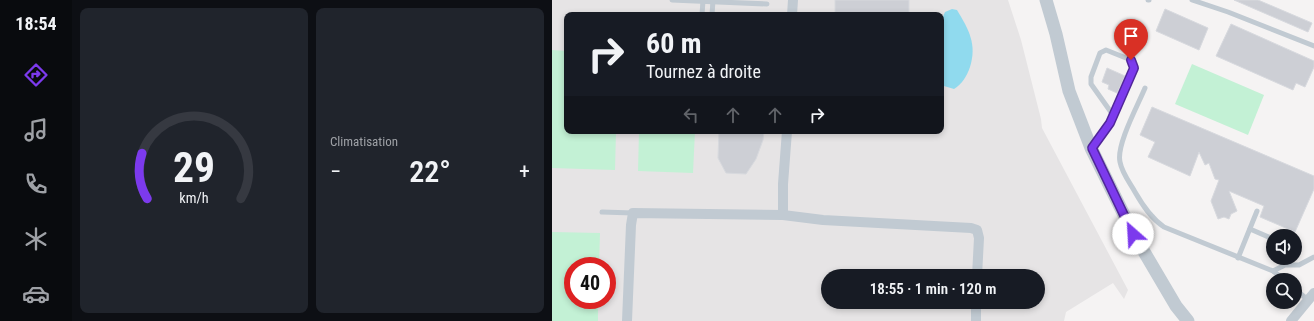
<!DOCTYPE html>
<html lang="fr">
<meta charset="utf-8">
<style>
body{margin:0;font-family:"Roboto Condensed",sans-serif;background:#20242c;color:#f1f3f6;height:100vh;display:flex;flex-direction:column;font-size:15px;white-space:nowrap}
*{box-sizing:border-box;margin:0}
p{font-size:13px;color:#9ea1a6}
.icon{flex:none;width:22px;height:22px;fill:none;stroke:currentColor;stroke-width:2;stroke-linecap:round;stroke-linejoin:round}
.map{position:relative;flex:1;overflow:hidden}
.side{display:flex;flex-direction:column;gap:8px;padding:8px;background:#0d0f14;width:480px}
.side>*{flex:none}
.banner{position:absolute;left:12px;top:12px;width:380px;height:122px;border-radius:8px;box-shadow:0 2px 6px #0003;background:#171b24;color:#f1f3f6;overflow:hidden}
.tools{position:absolute;left:714px;top:229px;display:grid;gap:8px}
.tools a{display:grid;place-items:center;width:36px;height:36px;border-radius:50%;background:#171b24;box-shadow:0 2px 6px #0003;font-size:20px}
.speed{position:absolute;left:12px;top:257px;display:flex;gap:8px;font-size:20px;font-weight:700;text-align:center}
.speed>*{display:grid;place-content:center;width:52px;height:52px;border-radius:50%;background:#171b24;box-shadow:0 2px 6px #0003;line-height:1}
.speed .limit{border:6px solid #d22;background:#fff;color:#111}
.pin{position:absolute;display:grid;place-items:center;width:34px;height:34px;color:#fff;margin:-41px -17px;border-radius:50% 50% 50% 0;rotate:-45deg;box-shadow:0 0 4px #0007}
.pin .icon{rotate:45deg}
.me{position:absolute;width:44px;margin:-22px;rotate:334deg;stroke-linejoin:round;filter:drop-shadow(0 0 3px #0008)}
.turn{display:flex;align-items:center;gap:14px;height:84px;padding:0 16px;font-size:18px}
.turn .icon{width:52px;height:52px;stroke-width:2.5}
.turn b{display:block;font-size:28px;line-height:34px}
.lanes{display:flex;align-items:center;height:38px;padding:0 16px;background:#0003;justify-content:center;gap:20px;direction:ltr}
.lanes .off{opacity:.35}
.big{font-size:30px;font-weight:600;line-height:1.1}
.side .card{flex:1;display:flex;flex-direction:column;justify-content:center;gap:6px;min-width:0;padding:0 14px;border-radius:8px;background:#20242c}
.side .dial{align-items:center;gap:0}
.dial svg{height:104px;overflow:visible;fill:none;stroke:#363941;stroke-width:7;stroke-linecap:round;text-anchor:middle}
.dial text{fill:#f1f3f6;stroke:none}
.heat{display:flex;justify-content:space-between;align-items:center;font-size:22px;direction:ltr}
.side .tiles{flex:1;display:grid;gap:8px;grid-template-columns:repeat(2,1fr)}
.trip{position:absolute;left:269px;top:269px;width:224px;height:40px;border-radius:20px;background:#171b24;box-shadow:0 2px 6px #0003;font-weight:600;line-height:40px;text-align:center}
main{display:flex;flex:1;min-height:0}
.menu{display:flex;flex-direction:column;width:72px;justify-content:space-around;align-items:center;background:#090b0e;color:#9ea1a6}
.menu .icon{width:28px;height:28px}
.menu .on{color:#7c3aed}
.menu b{font-size:18px;color:#f1f3f6}
.map>svg:first-child{display:block}
.education{fill:#e6e4e5;fill-rule:evenodd}
.green{fill:#c3f1d5}
.water{fill:#90daee}
.building{fill:#cdcfd5;stroke:#d7d9de}
.lines{fill:none;stroke-linecap:round;stroke-linejoin:round}
.service{stroke:#c1cad2;stroke-width:5}
.minor{stroke:#c1cad2;stroke-width:10}
.tertiary{stroke:#c1cad2;stroke-width:13}
.route-casing{stroke:#51269a;stroke-width:10}
.route{stroke:#7c3aed;stroke-width:7}
</style>
<main>
<nav class="menu">
<b>18:54</b>
<svg class="icon on" aria-label="directions" viewBox="0 0 24 24"><path d="M12 3l9 9-9 9-9-9zM9 14v-3h6M13 9l2 2-2 2"/></svg>
<svg class="icon" aria-label="music" viewBox="0 0 24 24"><path d="M9 18V5l10-2v13"/><circle cx="6" cy="18" r="3"/><circle cx="16" cy="16" r="3"/></svg>
<svg class="icon" aria-label="phone" viewBox="0 0 24 24"><path d="M5 4h4l2 5-3 2q2 4 5 5l2-3 5 2v4C11 20 4 13 5 4z"/></svg>
<svg class="icon" aria-label="climate" viewBox="0 0 24 24"><path d="M12 3v18M4 7l16 10M4 17L20 7"/></svg>
<svg class="icon" aria-label="car" viewBox="0 0 24 24"><path d="M5 17H2v-5l4-1 3-4h7l3 4 3 1v5h-3M9 17h6M6 11h13"/><circle cx="7" cy="17" r="2"/><circle cx="17" cy="17" r="2"/></svg>
</nav>
<section class="side">
<div class="tiles">
<div class="card dial"><svg viewBox="0 0 100 80">
<path d="M14 69A42 42 0 1 1 86 69"/>
<path d="M14 69A42 42 0 0 1 10 34" stroke="#7c3aed"/>
<text x="50" y="56" font-size="32" font-weight="700">29</text>
<text x="50" y="72" font-size="11">km/h</text>
</svg></div>
<div class="card"><p>Climatisation</p>
<div class="heat"><a>−</a><b class="big">22°</b><a>+</a></div>
</div>
</div>
</section>
<div class="map">
<svg width="762" height="321" viewBox="0 0 762 321">
<rect width="100%" height="100%" fill="#f5f3f3"/>
<!-- education -->
<path class="education" d="M0,0h456l13,40 20,79 1,9 86,162 -4,9 -11,-16 -47,29 -2,9h-512zM15,15h374v116h-374zM21,266h34v34h-34zM276,276h210v26h-210z"/>
<!-- green -->
<g class="green">
<polygon points="0,50 15,51 15,131 64,131 63,170 0,168"/>
<polygon points="640,64 712,95 696,135 623,104"/>
<polygon points="87,131 143,131 141,173 86,171"/>
<polygon points="0,232 48,233 47,266 21,266 21,300 46,300 46,321 0,321"/>
</g>
<!-- water -->
<path class="water" d="M400,9l5,1c12,20 20,34 13,57 -3,9 -8,17 -16,22l-10,-3 -3,-3v-62l4,-9z"/>
<!-- building -->
<g class="building">
<rect x="283" y="0" width="74" height="15"/>
<polygon points="682,0 706,0 760,23 756,32"/>
<polygon points="613,9 656,28 647,50 604,31"/>
<polygon points="679,24 762,61 762,67 753,87 744,83 741,90 664,56"/>
<polygon points="555,68 573,76 565,93 556,89 557,85 550,82"/>
<polygon points="600,107 762,176 762,189 743,232 708,217 712,206 677,191 685,211 679,214 677,219 672,217 666,219 659,201 667,180 663,179 657,163 653,165 647,152 638,176 596,157 603,142 588,135"/>
<polygon points="167,131 212,131 211,140 204,159 194,174 174,173 166,158"/>
</g>
<g class="lines">
<!-- service -->
<g class="service">
<polyline points="120,0 215,4"/>
<polyline points="596,0 597,0"/>
<polyline points="640,0 676,12 762,46"/>
<polyline points="150,15 151,0"/>
<polyline points="160,15 161,0"/>
<path d="M593,88c-7,17 -29,57 -25,74 2,11 10,21 15,30 8,14 16,26 29,35l109,44 12,9"/>
<polyline points="540,147 558,123 582,68 579,60 554,50 548,53 539,77 539,84 561,115"/>
<polyline points="50,212 81,213"/>
<polyline points="698,229 721,239"/>
<polyline points="686,258 705,211"/>
<polyline points="721,271 733,265 747,265 762,257"/>
<polyline points="743,289 756,300"/>
</g>
<!-- minor -->
<g class="minor">
<polyline points="240,15 241,0"/>
<polyline points="231,215 231,184 235,131"/>
<polyline points="75,321 79,225 81,213 231,215 271,220 419,228 425,230 427,238 425,276"/>
<polyline points="424,321 424,302"/>
<polyline points="739,321 762,293"/>
</g>
<!-- tertiary -->
<polyline class="tertiary" points="494,0 504,34 517,91 539,148 581,233 624,306 636,321"/>
</g>
<g class="lines">
<!-- route casing -->
<g class="route-casing">
<polyline id="route" points="579,60 582,68 558,123 540,148 581,234"/>
</g>
<!-- route -->
<use href="#route" class="route"/>
</g>
</svg>
<div class="tools">
<a><svg class="icon" aria-label="sound" viewBox="0 0 24 24"><path d="M4 9h4l5-4v14l-5-4H4zM17 9q2 3 0 6"/></svg></a>
<a><svg class="icon" aria-label="search" viewBox="0 0 24 24"><circle cx="10" cy="10" r="6"/><path d="M15 15l6 6"/></svg></a>
</div>
<div class="speed"><div class="limit">40</div></div>
<div class="pin" style="left:579px;top:60px;background:#d93025"><svg class="icon" aria-label="arrive" viewBox="0 0 24 24"><path d="M6 21V4h12l-3 4 3 4H6"/></svg></div>
<svg class="me" style="left:581px;top:234px" viewBox="-20 -20 40 40"><circle r="19" fill="#fff"/><path d="M0-13L10 11 0 6-10 11z" fill="#7c3aed"/></svg>
<div class="trip">18:55 · 1 min · 120 m</div>
<div class="banner">
<div class="turn"><svg class="icon" aria-label="right" viewBox="0 0 24 24"><path d="M7 20v-9h11M14 6l5 5-5 5"/></svg><div><b>60 m</b>Tournez à droite</div></div>
<div class="lanes"><svg class="icon off" aria-label="left" viewBox="0 0 24 24"><path d="M17 20v-9H6M10 6l-5 5 5 5"/></svg><svg class="icon off" aria-label="ahead" viewBox="0 0 24 24"><path d="M12 20V5M6 11l6-6 6 6"/></svg><svg class="icon off" aria-label="ahead" viewBox="0 0 24 24"><path d="M12 20V5M6 11l6-6 6 6"/></svg><svg class="icon" aria-label="right" viewBox="0 0 24 24"><path d="M7 20v-9h11M14 6l5 5-5 5"/></svg></div>
</div>
</div>
</main>
